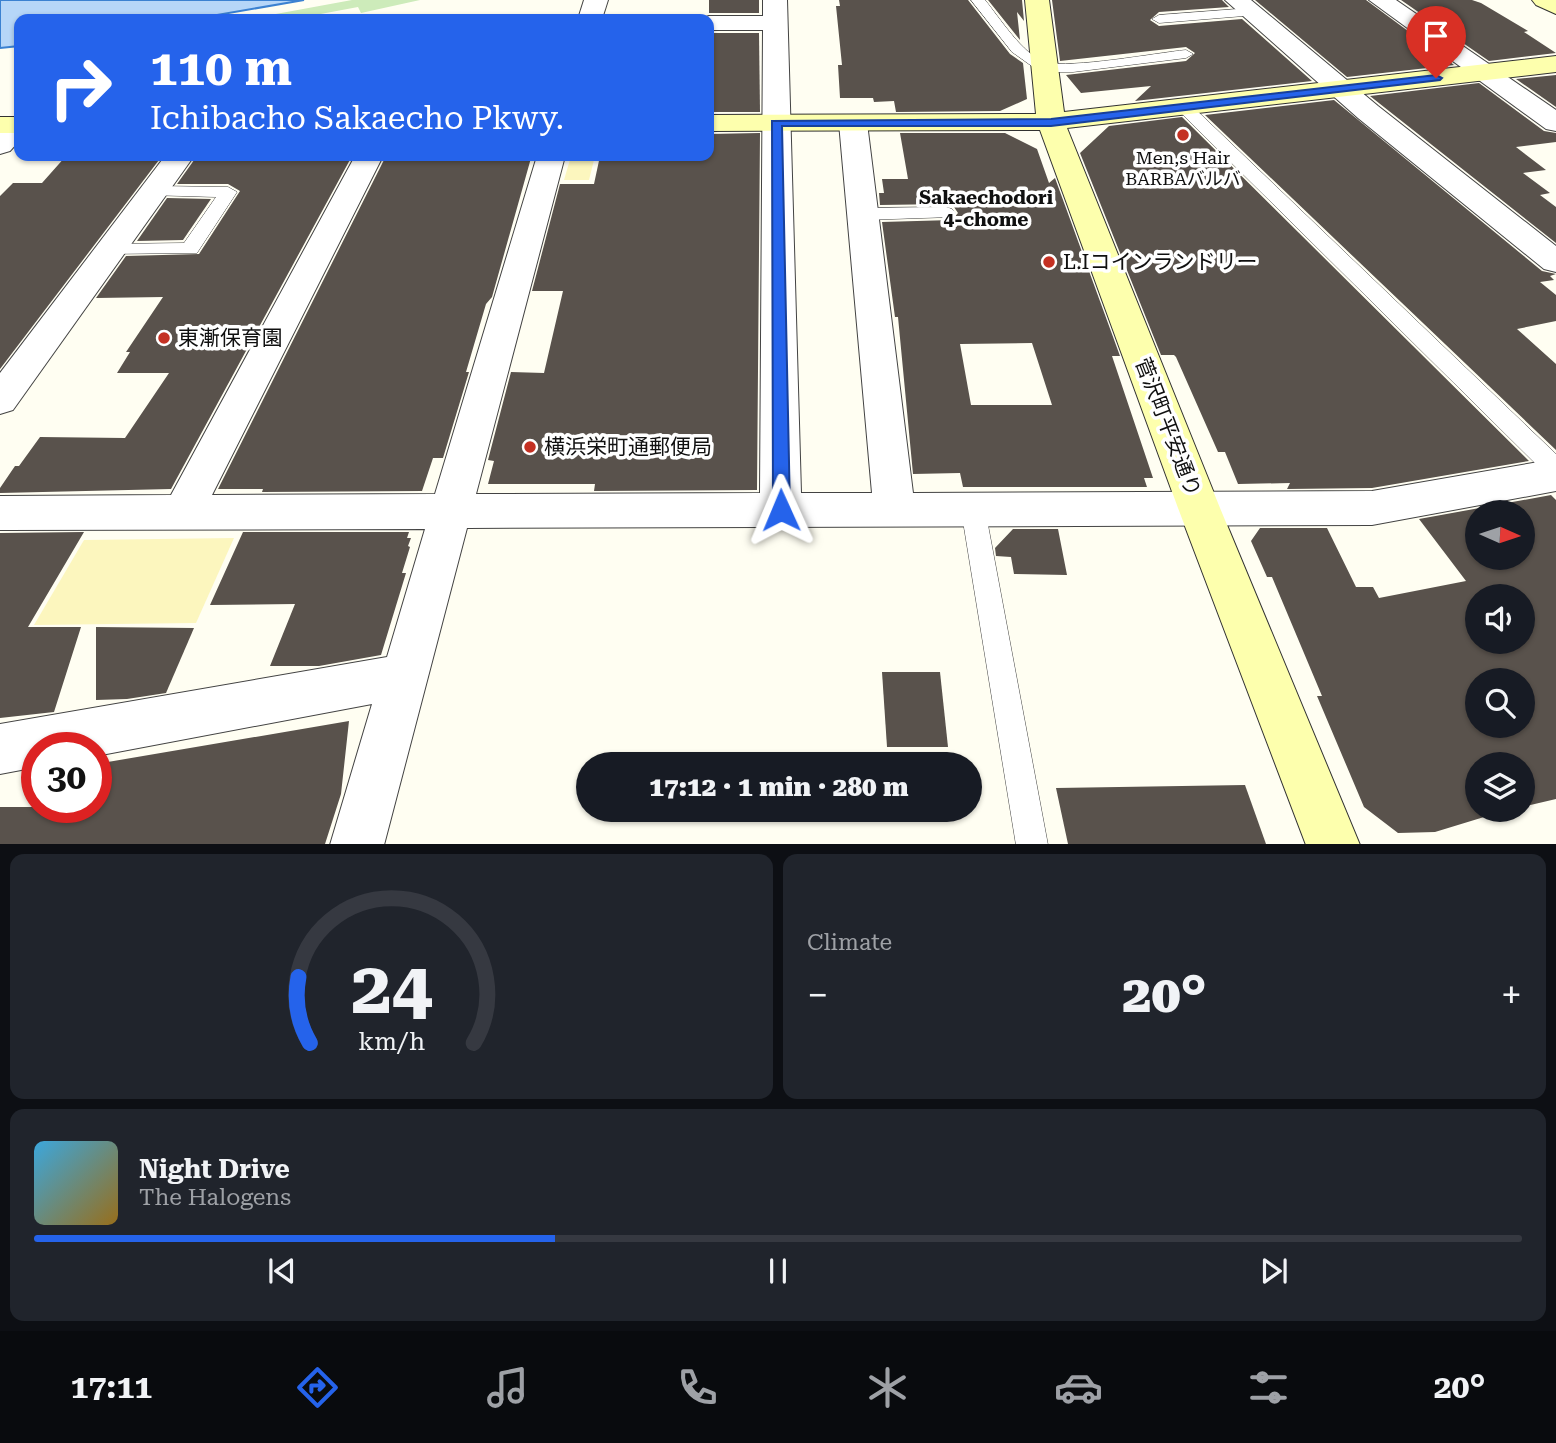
<!DOCTYPE html>
<meta charset="utf-8">
<style>
body{margin:0;font-family:"Roboto Serif","Noto Sans JP",serif;background:#20242c;color:#f1f3f6;height:100vh;display:flex;flex-direction:column;font-size:26px;white-space:nowrap}
*{box-sizing:border-box;margin:0}
p{font-size:23px;color:#9ea1a6}
.icon{flex:none;width:38px;height:38px;fill:none;stroke:currentColor;stroke-width:2;stroke-linecap:round;stroke-linejoin:round}
.map{position:relative;height:844px;overflow:hidden}
.panel{display:flex;flex-direction:column;gap:10px;padding:10px;background:#0d0f14;flex:1}
.panel>*{flex:none}
.banner{position:absolute;left:14px;top:14px;width:700px;height:147px;border-radius:14px;box-shadow:0 2px 5px #0004;background:#2563eb;color:#fff;overflow:hidden}
.needle{width:46px;rotate:93deg}
.fabs{position:absolute;left:1465px;top:500px;display:grid;gap:14px}
.fabs a{display:grid;place-items:center;width:70px;height:70px;border-radius:50%;background:#171b24;box-shadow:0 2px 5px #0004;font-size:35px}
.speed{position:absolute;left:21px;top:732px;display:flex;gap:14px;font-size:35px;font-weight:700;text-align:center}
.speed>*{display:grid;place-content:center;width:91px;height:91px;border-radius:50%;background:#171b24;box-shadow:0 2px 5px #0004;line-height:1}
.speed .limit{border:10px solid #d22;background:#fff;color:#111}
.pin{position:absolute;display:grid;place-items:center;width:60px;height:60px;color:#fff;margin:-72px -30px;border-radius:50% 50% 50% 0;rotate:-45deg;box-shadow:0 0 7px #0007}
.pin .icon{rotate:45deg}
.me{position:absolute;width:77px;margin:-38px;rotate:359deg;stroke-linejoin:round;filter:drop-shadow(0 0 5px #0008)}
.turn{display:flex;align-items:center;gap:24px;height:147px;padding:0 21px;font-size:32px}
.turn .icon{width:91px;height:91px;stroke-width:2.5}
.turn b{display:block;font-size:49px;line-height:60px}
.big{font-size:52px;font-weight:800;line-height:1.1}
.panel .tile{flex:1;display:flex;flex-direction:column;justify-content:center;gap:10px;min-width:0;padding:0 24px;border-radius:14px;background:#20242c}
.panel .dial{align-items:center;gap:0}
.dial svg{height:182px;overflow:visible;fill:none;stroke:#363941;stroke-width:7;stroke-linecap:round;text-anchor:middle}
.dial text{fill:#f1f3f6;stroke:none}
.song{display:flex;align-items:center;gap:21px}
.cover{width:84px;height:84px;border-radius:10px;background:linear-gradient(135deg,hsl(200 70% 55%),hsl(40 70% 35%))}
.played{height:7px;border-radius:4px;background:linear-gradient(90deg,#2563eb 35%,#363941 35%)}
.keys{display:flex;justify-content:space-around;direction:ltr}
.heat{display:flex;justify-content:space-between;align-items:center;font-size:38px;direction:ltr}
.panel .tiles{flex:1;display:grid;gap:10px;grid-template-columns:1fr 1fr}
.tile:last-child{grid-column:span 2}
.trip{position:absolute;left:576px;top:752px;width:406px;height:70px;border-radius:35px;background:#171b24;box-shadow:0 2px 5px #0004;font-weight:800;line-height:70px;text-align:center}
.menu{display:flex;height:112px;justify-content:space-around;align-items:center;background:#090b0e;color:#9ea1a6}
.menu .icon{width:49px;height:49px}
.menu .on{color:#2563eb}
.menu b{font-size:32px;color:#f1f3f6}
.map>svg:first-child{display:block}
.green{fill:#cdebba}
.sand{fill:#fcf6be}
.water{fill:#b6d6f8;stroke:#3b81d1;stroke-width:2}
.building{fill:#59524c;fill-rule:evenodd}
.lines{fill:none;stroke-linecap:round;stroke-linejoin:round}
.lane-casing{stroke:#434343;stroke-width:1}
.street-casing{stroke:#434343;stroke-width:2}
.secondary-casing{stroke:#323232;stroke-width:2}
.lane{fill:#fff;fill-rule:evenodd}
.street{fill:#fff;fill-rule:evenodd}
.secondary{fill:#fdffad;fill-rule:evenodd}
.route{fill:#2563eb;stroke:#184099;stroke-width:2}
.poi-dot{fill:#c43123;stroke:#fff;stroke-width:2.5}
.labels{text-anchor:middle;dominant-baseline:central;stroke-width:7;stroke-linejoin:round;paint-order:stroke}
.far-poi-label{font-size:18px;fill:#101010;stroke:#fff}
.far-neighbourhood-label{font-size:19px;font-weight:bold;fill:#101010;stroke:#fff}
.poi-label{font-size:21px;fill:#101010;stroke:#fff;text-anchor:start}
.street-label{font-size:21px;fill:#101010;stroke:#fff}
</style>
<div class="map">
<svg width="1556" height="845" viewBox="0 0 1556 845">
<rect width="100%" height="100%" fill="#fffef2"/>
<!-- green -->
<polygon class="green" points="352,0 420,0 361,13 358,7 294,19 249,19"/>
<!-- sand -->
<g class="sand">
<polygon points="571,156 595,156 589,180 564,180"/>
<polygon points="234,538 196,623 34,625 84,540"/>
</g>
<!-- water -->
<polygon class="water" points="0,0 304,0 194,19 19,19 19,46 0,48"/>
<!-- building -->
<g class="building">
<rect x="709" y="0" width="50" height="13"/>
<polygon points="839,0 968,0 1010,54 1023,63 1027,99 1000,111 896,112 894,101 874,102 873,98 840,98 838,65 842,65 836,6 840,6"/>
<polygon points="988,0 1022,0 1024,21 1017,12 1020,40"/>
<polygon points="1052,0 1222,0 1229,7 1159,12 1150,20 1159,26 1242,19 1312,81 1135,101 1151,86 1081,93 1066,75 1186,61 1195,53 1186,47 1060,61"/>
<polygon points="1255,0 1366,0 1454,65 1347,77"/>
<polygon points="1401,0 1472,0 1481,3 1528,31 1524,32 1556,53 1489,61"/>
<polygon points="709,33 759,33 760,112 709,112"/>
<polygon points="1556,75 1556,107 1516,79"/>
<polygon points="1479,83 1544,131 1556,133 1556,142 1516,147 1546,170 1523,173 1550,193 1540,195 1556,207 1556,243 1370,96"/>
<polygon points="1334,100 1542,271 1556,274 1550,276 1554,280 1540,282 1556,295 1556,321 1517,329 1556,364 1556,450 1205,115"/>
<polygon points="1182,117 1529,461 1372,488 1287,489 1290,483 1238,484 1225,452 1218,452 1176,357 1174,355 1161,355 1080,153 1109,126"/>
<polygon points="760,133 757,490 594,491 595,484 488,484 494,461 488,460 511,372 544,373 563,291 532,291 560,184 594,184 600,156 709,156 709,134"/>
<path d="M900,133h105l32,16 12,34 6,-5 65,178h-8l41,122h-9l3,9h-184l-3,-14 -47,1 -15,-157h-3l-13,-95 70,-2 6,-7 -4,-6 -8,-3 -66,1 -1,-12h5l-2,-14h26zM1032,343l20,62h-81l-11,-61z"/>
<polygon points="66,156 162,156 0,369 0,196 13,183 42,183"/>
<polygon points="197,156 352,156 171,489 0,493 0,488 15,466 19,466 40,437 125,438 169,373 117,373 130,352 126,352 163,297 96,298 126,256 199,254 240,191 228,184 177,184"/>
<polygon points="386,156 531,158 492,297 486,304 466,372 469,372 443,458 433,458 422,491 262,492 263,489 218,489"/>
<polygon points="167,198 211,199 183,240 137,241"/>
<path d="M1551,495l5,5v299l-34,8v-42h-45v45h30l-72,22 -37,1 -34,-26 -47,-111h5l-50,-119h-5l-16,-36 9,-13h67l29,59h17l6,11 87,-17 -47,-62zM1477,513h45v45h-45zM1477,597h45v45h-45zM1477,681h45v45h-45z"/>
<polygon points="1013,529 1058,529 1067,575 1014,574 1011,557 996,556 995,548"/>
<polygon points="84,532 28,627 81,627 54,712 0,718 0,533"/>
<polygon points="243,532 409,532 407,538 411,538 408,546 410,547 402,573 406,573 381,655 319,666 270,666 295,604 210,605"/>
<polygon points="96,627 194,628 166,693 127,699 96,700"/>
<polygon points="882,672 940,672 948,747 887,747"/>
<polygon points="349,721 341,794 325,844 0,844 0,807 96,807 96,764"/>
<polygon points="1245,785 1266,844 1068,844 1056,788"/>
</g>
<g class="lines">
<!-- lane casing -->
<g class="lane-casing">
<g id="lane">
<path d="M971,0h14c14,17 38,55 60,62 27,7 110,-9 141,-12l7,4 -7,4 -113,14h-33l-28,-20z"/>
<polygon points="1251,8 1256,9 1256,15 1159,23 1152,19 1159,15"/>
<polygon points="1184,102 1190,104 1556,454 1556,478 1548,476 1178,110 1176,107 1178,104"/>
<polygon points="154,186 228,187 237,192 197,253 103,254 100,250 103,246 110,244 184,243 216,197 148,195 145,191"/>
<polygon points="946,207 952,209 955,213 952,217 863,220 854,214 863,208"/>
<polygon points="973,499 982,502 985,509 1048,845 1016,845 961,509 964,502"/>
</g>
</g>
<!-- street casing -->
<g class="street-casing">
<g id="street">
<polygon points="584,0 608,0 602,19 578,19"/>
<polygon points="763,0 787,0 801,493 872,493 839,123 843,117 853,115 863,117 867,123 913,493 1372,491 1556,459 1556,491 1372,525 467,528 384,845 330,845 372,704 96,756 96,747 37,747 37,767 0,774 0,724 387,657 425,529 0,530 0,496 171,495 355,156 383,156 212,495 435,494 537,156 565,156 476,494 760,493 763,30 709,30 709,19 700,19 709,16 763,16"/>
<polygon points="1225,0 1251,0 1378,106 1556,246 1556,272 1544,269 1358,118"/>
<polygon points="1369,0 1396,0 1556,110 1556,131 1546,129"/>
<polygon points="19,117 19,141 10,151 0,154 0,129 9,119"/>
<polygon points="165,156 194,156 13,410 0,414 0,373"/>
</g>
</g>
<!-- secondary casing -->
<g class="secondary-casing">
<g id="secondary">
<polygon points="1025,0 1049,0 1064,112 1556,56 1556,72 1067,128 1220,508 1360,845 1306,845 1178,508 1040,130 709,131 709,115 1036,114"/>
<polygon points="1532,0 1556,0 1556,14 1536,5"/>
<rect x="0" y="117" width="19" height="16"/>
</g>
</g>
<!-- lane -->
<use href="#lane" class="lane"/>
<!-- street -->
<use href="#street" class="street"/>
<!-- secondary -->
<use href="#secondary" class="secondary"/>
</g>
<!-- route -->
<polygon class="route" points="1436,75 1442,78 1440,80 1051,126 782,126 790,510 787,515 775,515 773,510 772,121 1051,119"/>
<!-- markers -->
<g class="poi-dot">
<circle cx="1183" cy="135" r="7"/>
<circle cx="1049" cy="262" r="7"/>
<circle cx="164" cy="338" r="7"/>
<circle cx="530" cy="447" r="7"/>
</g>
<g class="labels">
<!-- far-poi labels -->
<g class="far-poi-label">
<text x="1183" y="157">Men,s Hair<tspan x="1183" dy="21">BARBAバルバ</tspan></text>
</g>
<!-- far-neighbourhood labels -->
<g class="far-neighbourhood-label">
<text x="986" y="197">Sakaechodori<tspan x="986" dy="22">4-chome</tspan></text>
</g>
<!-- poi labels -->
<g class="poi-label">
<text x="1063" y="262">L.Iコインランドリー</text>
<text x="178" y="338">東漸保育園</text>
<text x="544" y="447">横浜栄町通郵便局</text>
</g>
<!-- street labels -->
<g class="street-label">
<text transform="translate(1168 427) rotate(69)">菅沢町平安通り</text>
</g>
</g>
</svg>
<div class="fabs">
<a><svg class="needle" viewBox="-14 -14 28 28"><path d="M0-13l5 13h-10z" fill="#e53935"/><path d="M0 13l5-13h-10z" fill="#9ea1a6"/></svg></a>
<a><svg class="icon" aria-label="sound" viewBox="0 0 24 24"><path d="M4 9h4l5-4v14l-5-4H4zM17 9q2 3 0 6"/></svg></a>
<a><svg class="icon" aria-label="search" viewBox="0 0 24 24"><circle cx="10" cy="10" r="6"/><path d="M15 15l6 6"/></svg></a>
<a><svg class="icon" aria-label="layers" viewBox="0 0 24 24"><path d="M12 4l9 5-9 5-9-5zM3 14l9 5 9-5"/></svg></a>
</div>
<div class="speed"><div class="limit">30</div></div>
<div class="pin" style="left:1436px;top:78px;background:#d93025"><svg class="icon" aria-label="arrive" viewBox="0 0 24 24"><path d="M6 21V4h12l-3 4 3 4H6"/></svg></div>
<svg class="me" style="left:781px;top:510px" viewBox="-20 -20 40 40"><path d="M0-17L14 15 0 8-14 15z" fill="#2563eb" stroke="#fff" stroke-width="4"/></svg>
<div class="trip">17:12 · 1 min · 280 m</div>
<div class="banner">
<div class="turn"><svg class="icon" aria-label="right" viewBox="0 0 24 24"><path d="M7 20v-9h11M14 6l5 5-5 5"/></svg><div><b>110 m</b>Ichibacho Sakaecho Pkwy.</div></div>
</div>
</div>
<section class="panel">
<div class="tiles">
<div class="tile dial"><svg viewBox="0 0 100 80">
<path d="M14 69A42 42 0 1 1 86 69"/>
<path d="M14 69A42 42 0 0 1 9 40" stroke="#2563eb"/>
<text x="50" y="56" font-size="32" font-weight="700">24</text>
<text x="50" y="72" font-size="11">km/h</text>
</svg></div>
<div class="tile"><p>Climate</p>
<div class="heat"><a>−</a><b class="big">20°</b><a>+</a></div>
</div>
<div class="tile">
<div class="song"><i class="cover"></i><div><b>Night Drive</b><p>The Halogens</p></div></div>
<div class="played"></div>
<div class="keys"><svg class="icon" aria-label="previous" viewBox="0 0 24 24"><path d="M18 5L8 12l10 7zM5 5v14"/></svg><svg class="icon" aria-label="pause" viewBox="0 0 24 24"><path d="M8 5v14M16 5v14"/></svg><svg class="icon" aria-label="next" viewBox="0 0 24 24"><path d="M6 5l10 7-10 7zM19 5v14"/></svg></div>
</div>
</div>
</section>
<nav class="menu">
<b>17:11</b>
<svg class="icon on" aria-label="directions" viewBox="0 0 24 24"><path d="M12 3l9 9-9 9-9-9zM9 14v-3h6M13 9l2 2-2 2"/></svg>
<svg class="icon" aria-label="music" viewBox="0 0 24 24"><path d="M9 18V5l10-2v13"/><circle cx="6" cy="18" r="3"/><circle cx="16" cy="16" r="3"/></svg>
<svg class="icon" aria-label="phone" viewBox="0 0 24 24"><path d="M5 4h4l2 5-3 2q2 4 5 5l2-3 5 2v4C11 20 4 13 5 4z"/></svg>
<svg class="icon" aria-label="climate" viewBox="0 0 24 24"><path d="M12 3v18M4 7l16 10M4 17L20 7"/></svg>
<svg class="icon" aria-label="car" viewBox="0 0 24 24"><path d="M5 17H2v-5l4-1 3-4h7l3 4 3 1v5h-3M9 17h6M6 11h13"/><circle cx="7" cy="17" r="2"/><circle cx="17" cy="17" r="2"/></svg>
<svg class="icon" aria-label="filters" viewBox="0 0 24 24"><path d="M4 7h16M4 17h16"/><circle cx="9" cy="7" r="2"/><circle cx="15" cy="17" r="2"/></svg>
<b>20°</b>
</nav>
